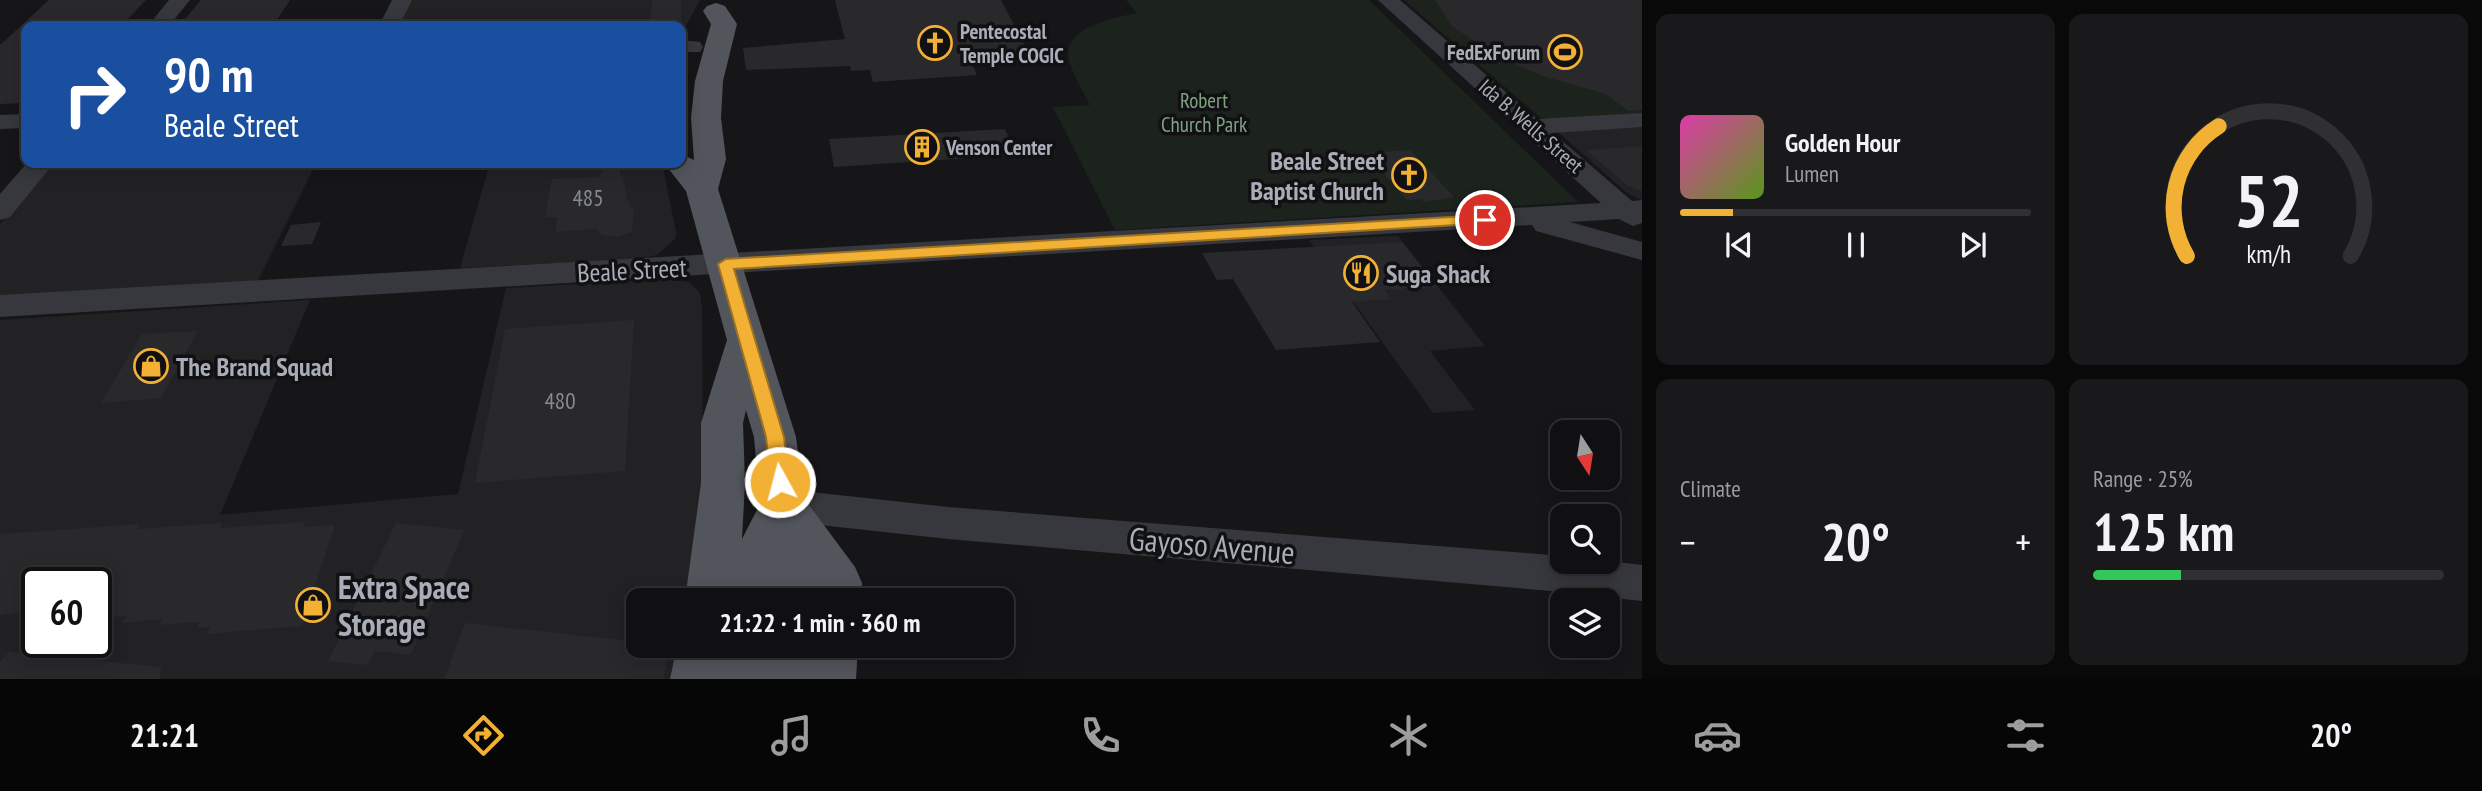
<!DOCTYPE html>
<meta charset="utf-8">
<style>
body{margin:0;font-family:"PT Sans Narrow",sans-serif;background:#19191b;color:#f1f3f6;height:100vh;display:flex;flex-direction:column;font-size:26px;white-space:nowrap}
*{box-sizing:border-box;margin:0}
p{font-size:23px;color:#9c9d9f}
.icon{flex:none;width:38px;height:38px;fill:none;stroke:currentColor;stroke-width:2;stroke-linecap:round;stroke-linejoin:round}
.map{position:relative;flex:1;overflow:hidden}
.panel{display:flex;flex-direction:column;gap:14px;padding:14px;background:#09090a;width:840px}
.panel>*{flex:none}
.top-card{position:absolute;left:21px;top:21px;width:665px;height:147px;border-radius:14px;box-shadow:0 4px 18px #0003,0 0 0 2px #303032;background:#1a4fa0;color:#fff;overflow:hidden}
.needle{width:46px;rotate:168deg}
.fabs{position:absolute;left:1550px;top:420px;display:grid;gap:14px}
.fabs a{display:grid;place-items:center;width:70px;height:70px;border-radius:14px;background:#101012;box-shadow:0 4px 18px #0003,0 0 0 2px #303032;font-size:35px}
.speed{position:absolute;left:21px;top:567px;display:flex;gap:14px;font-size:35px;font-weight:700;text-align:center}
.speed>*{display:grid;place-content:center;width:91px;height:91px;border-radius:50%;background:#101012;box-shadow:0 4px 18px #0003,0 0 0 2px #303032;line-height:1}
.speed .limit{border:4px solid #111;border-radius:10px;background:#fff;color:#111}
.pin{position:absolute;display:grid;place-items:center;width:60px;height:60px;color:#fff;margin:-30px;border:4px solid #fff;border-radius:50%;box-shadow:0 2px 7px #0007}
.me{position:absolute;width:77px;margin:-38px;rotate:353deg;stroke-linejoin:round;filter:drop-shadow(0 0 5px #0008)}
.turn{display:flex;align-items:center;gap:24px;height:147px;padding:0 28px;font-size:32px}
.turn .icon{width:91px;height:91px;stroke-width:2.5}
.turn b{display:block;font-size:49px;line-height:60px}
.big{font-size:52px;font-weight:800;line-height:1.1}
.panel .tile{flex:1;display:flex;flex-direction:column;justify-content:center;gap:10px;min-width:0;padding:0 24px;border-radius:14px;background:#19191b}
.panel .dial{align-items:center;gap:0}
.dial svg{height:182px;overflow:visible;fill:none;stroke:#303032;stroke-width:7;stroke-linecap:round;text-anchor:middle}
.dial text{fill:#f1f3f6;stroke:none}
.song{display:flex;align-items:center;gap:21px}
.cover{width:84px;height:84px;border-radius:10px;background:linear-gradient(135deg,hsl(320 70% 55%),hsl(90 70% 35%))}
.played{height:7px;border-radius:4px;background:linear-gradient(90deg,#f2b134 15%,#303032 15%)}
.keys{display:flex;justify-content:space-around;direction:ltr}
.heat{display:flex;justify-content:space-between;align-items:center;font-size:38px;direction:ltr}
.charge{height:10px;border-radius:5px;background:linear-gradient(90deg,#34c759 25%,#303032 0)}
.panel .tiles{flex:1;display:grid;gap:14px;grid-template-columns:repeat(2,1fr)}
.trip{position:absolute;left:626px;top:588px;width:388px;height:70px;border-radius:14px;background:#101012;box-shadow:0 4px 18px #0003,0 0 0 2px #303032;font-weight:800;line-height:70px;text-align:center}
.tabs{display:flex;height:112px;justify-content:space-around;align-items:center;background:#060607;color:#9c9d9f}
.tabs .icon{width:49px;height:49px}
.tabs .selected{color:#f2b134}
.tabs b{font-size:32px;color:#f1f3f6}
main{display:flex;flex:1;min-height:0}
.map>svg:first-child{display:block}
.built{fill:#222225;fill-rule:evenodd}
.green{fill:#1c231d}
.building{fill:#29292c}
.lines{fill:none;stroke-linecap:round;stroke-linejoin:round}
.minor{fill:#37383d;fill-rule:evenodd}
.major{fill:#53555c;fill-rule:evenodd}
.route{fill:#f2b134;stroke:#9d7322;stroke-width:2}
.labels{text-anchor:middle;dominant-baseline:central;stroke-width:7;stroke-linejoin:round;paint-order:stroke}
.far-poi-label{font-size:21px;font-weight:bold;fill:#a8adb8;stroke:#111113;text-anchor:start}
.far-park-label{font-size:21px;fill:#7fa381;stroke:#111113}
.far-street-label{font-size:21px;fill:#a8adb8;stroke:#111113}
.number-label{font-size:23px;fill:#888b94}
.poi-label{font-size:26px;font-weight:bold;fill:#a8adb8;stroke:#111113;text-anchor:start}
.street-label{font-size:26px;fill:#a8adb8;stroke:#111113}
.near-street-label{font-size:32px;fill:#a8adb8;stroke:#111113}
.near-poi-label{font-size:32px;font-weight:bold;fill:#a8adb8;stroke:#111113;text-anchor:start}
</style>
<main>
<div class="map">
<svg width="1642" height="679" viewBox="0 0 1642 679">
<rect width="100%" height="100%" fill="#161618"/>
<!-- built -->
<g class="built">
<polygon points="411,0 700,0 681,35 681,26 399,26"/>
<polygon points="1642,126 1642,200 1627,193 1558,132"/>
<polygon points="51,163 316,163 258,281 0,296 0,224"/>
<polygon points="490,163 662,163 676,232 675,239 657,255 639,259 460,268"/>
<polygon points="1398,236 1485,346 1430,351 1475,410 1433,413 1309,240"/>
<path d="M665,279l24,3 11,11 2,16 1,191 -11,100h-53v46h48l-8,33h-679v-359l310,-20 -90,215 238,-21 48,-206zM37,583h59v59h-59z"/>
</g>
<!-- green -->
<g class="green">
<path d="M1126,0h243l209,202 -463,28 -62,-123 37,-2c-7,-13 -15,-27 -20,-41 -12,-36 43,-46 67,-51z"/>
<polygon points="1404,0 1642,0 1642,117 1553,121 1540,117"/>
</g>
<!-- building -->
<g class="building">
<polygon points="49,0 146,0 121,26 26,26 26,103 0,104 0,45"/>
<polygon points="201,0 290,0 273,26 179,26"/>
<polygon points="652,0 681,0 681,23 650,24"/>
<polygon points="835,0 1001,0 1034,62 973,66 977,75 873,82 870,70 851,71 850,66 746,70 743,48 845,39"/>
<polygon points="1435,0 1642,0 1642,110 1628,111 1606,94 1543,76 1498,57 1452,26"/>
<polygon points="1005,129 1016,155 834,167 829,139"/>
<polygon points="1642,146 1642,191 1628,186 1586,150"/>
<polygon points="1410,150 1454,197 1424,202 1421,199 1407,200 1366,153"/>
<polygon points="606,163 620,170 620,176 623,176 627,201 630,201 630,209 634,209 632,232 617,237 602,235 597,229 555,232 557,217 545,217 552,179 600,177"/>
<polygon points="321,222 312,244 281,246 291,225"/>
<polygon points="1402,242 1438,287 1385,290 1392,299 1352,302 1380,342 1276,350 1233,279 1217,280 1202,253"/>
<polygon points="634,320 625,471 475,483 505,329"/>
<polygon points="198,331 161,398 101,403 142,334"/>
<polygon points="305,522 303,527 335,525 302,626 207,634 210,627 197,628 199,622 160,625 162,619 123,623 126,616 96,619 96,583 37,583 37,588 23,613 0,615 0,534 140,524 138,529 222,523 220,528"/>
<polygon points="396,523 464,530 411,655 374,651 368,665 328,661"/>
<polygon points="465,623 639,642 639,646 671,646 663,679 444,679"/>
<polygon points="8,652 161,667 160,679 0,679 0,662"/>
</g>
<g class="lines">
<!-- minor -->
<g class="minor">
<polygon points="169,0 190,0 169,26 148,26"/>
<polygon points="392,0 412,0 399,26 379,26"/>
<polygon points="1378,0 1400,0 1537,119 1642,113 1642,127 1553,133 1632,201 1642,200 1642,223 1633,226 1619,219 1570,222 1642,242 1642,260 1536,231 1532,225 0,317 0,295 1601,203"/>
<polygon points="681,40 700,42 703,47 700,52 681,52"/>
<polygon points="26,114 26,128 0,129 0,115"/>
<polygon points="27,163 54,163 10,217 0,220 0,194"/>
<polygon points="783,489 948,507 1551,555 1563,556 1563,562 1608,561 1642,565 1642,601 1551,591 948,539 783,521 770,516 765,505 770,494"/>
</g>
<!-- major -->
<g class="major">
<path d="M716,3l9,3 12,18 -14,57 -2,37 5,41 -8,30 78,248 9,67 4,1 46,62 7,16 -1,17h-176l16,-117v-60l26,-83 -41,-149 -22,-28h17v-9l13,6 -3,-42 4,-37 16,-57 -8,-13 4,-5zM746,410l8,27 6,67 -18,35 3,-56 -2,-60z"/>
<polygon points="677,646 858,646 856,679 670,679"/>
</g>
</g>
<!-- route -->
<polygon class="route" points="1485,215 1489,217 1489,223 734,269 784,437 789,482 787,488 780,490 774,488 771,482 766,437 718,264 726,259"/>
<!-- icons -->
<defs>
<g id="church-ring" transform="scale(1.75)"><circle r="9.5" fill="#111113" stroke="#f2b134" stroke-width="1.5"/><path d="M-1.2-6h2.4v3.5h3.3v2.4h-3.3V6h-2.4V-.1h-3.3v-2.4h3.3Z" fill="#f2b134"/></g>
<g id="stadium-ring" transform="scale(1.75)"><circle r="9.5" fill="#111113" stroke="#f2b134" stroke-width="1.5"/><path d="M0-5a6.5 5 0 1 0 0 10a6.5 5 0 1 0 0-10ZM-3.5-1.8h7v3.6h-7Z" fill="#f2b134"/></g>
<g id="building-ring" transform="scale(1.75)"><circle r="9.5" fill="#111113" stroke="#f2b134" stroke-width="1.5"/><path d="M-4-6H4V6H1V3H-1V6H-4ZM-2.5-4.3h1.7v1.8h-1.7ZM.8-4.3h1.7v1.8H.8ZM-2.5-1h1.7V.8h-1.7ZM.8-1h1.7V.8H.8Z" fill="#f2b134"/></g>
<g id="restaurant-ring" transform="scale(1.75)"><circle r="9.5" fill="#111113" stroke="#f2b134" stroke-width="1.5"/><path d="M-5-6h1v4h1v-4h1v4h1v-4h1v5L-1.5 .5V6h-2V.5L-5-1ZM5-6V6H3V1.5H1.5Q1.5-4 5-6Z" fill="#f2b134"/></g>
<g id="shop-ring" transform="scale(1.75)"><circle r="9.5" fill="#111113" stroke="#f2b134" stroke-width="1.5"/><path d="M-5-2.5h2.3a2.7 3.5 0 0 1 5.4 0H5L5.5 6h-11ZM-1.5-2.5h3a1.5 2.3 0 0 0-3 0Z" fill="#f2b134"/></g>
</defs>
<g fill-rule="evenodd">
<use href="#church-ring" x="935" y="43"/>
<use href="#stadium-ring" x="1565" y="52"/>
<use href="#building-ring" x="922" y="147"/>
<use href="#church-ring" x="1409" y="175"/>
<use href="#restaurant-ring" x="1361" y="273"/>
<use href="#shop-ring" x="151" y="366"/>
<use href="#shop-ring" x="313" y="605"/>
</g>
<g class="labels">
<!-- far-poi labels -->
<g class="far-poi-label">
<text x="960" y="31">Pentecostal<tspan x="960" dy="24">Temple COGIC</tspan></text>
<text x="1540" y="52" text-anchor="end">FedExForum</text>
<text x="946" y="147">Venson Center</text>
</g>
<!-- far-park labels -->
<g class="far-park-label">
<text x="1204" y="100">Robert<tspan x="1204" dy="24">Church Park</tspan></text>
</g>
<!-- far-street labels -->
<g class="far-street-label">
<text transform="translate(1531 126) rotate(41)">Ida B. Wells Street</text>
</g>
<!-- number labels -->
<g class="number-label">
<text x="588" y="197">485</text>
<text x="560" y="400">480</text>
</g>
<!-- poi labels -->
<g class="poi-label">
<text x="1384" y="160" text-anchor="end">Beale Street<tspan x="1384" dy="30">Baptist Church</tspan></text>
<text x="1386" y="273">Suga Shack</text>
<text x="176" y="366">The Brand Squad</text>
</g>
<!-- street labels -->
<g class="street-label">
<text transform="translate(632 270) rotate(-3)">Beale Street</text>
</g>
<!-- near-street labels -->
<g class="near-street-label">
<text transform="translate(1212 545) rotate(5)">Gayoso Avenue</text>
</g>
<!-- near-poi labels -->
<g class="near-poi-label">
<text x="338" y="587">Extra Space<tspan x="338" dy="37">Storage</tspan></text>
</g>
</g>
</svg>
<div class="fabs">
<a><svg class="needle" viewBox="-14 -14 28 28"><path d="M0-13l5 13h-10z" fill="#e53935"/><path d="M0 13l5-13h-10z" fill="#9c9d9f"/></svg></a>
<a><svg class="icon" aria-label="search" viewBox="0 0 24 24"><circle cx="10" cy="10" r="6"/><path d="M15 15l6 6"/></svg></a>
<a><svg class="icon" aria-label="layers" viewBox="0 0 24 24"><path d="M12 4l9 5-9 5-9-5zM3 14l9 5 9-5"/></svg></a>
</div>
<div class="speed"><div class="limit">60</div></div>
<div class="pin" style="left:1485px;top:220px;background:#d93025"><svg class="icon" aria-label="arrive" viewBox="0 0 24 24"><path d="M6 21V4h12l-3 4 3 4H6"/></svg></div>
<svg class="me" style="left:780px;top:482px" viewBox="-20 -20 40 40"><circle r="17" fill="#f2b134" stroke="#fff" stroke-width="3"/><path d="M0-11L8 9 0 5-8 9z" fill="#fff"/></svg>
<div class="trip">21:22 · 1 min · 360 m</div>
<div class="top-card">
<div class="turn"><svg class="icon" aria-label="right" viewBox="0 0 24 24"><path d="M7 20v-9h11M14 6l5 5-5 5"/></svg><div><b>90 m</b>Beale Street</div></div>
</div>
</div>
<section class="panel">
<div class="tiles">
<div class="tile">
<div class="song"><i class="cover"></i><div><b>Golden Hour</b><p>Lumen</p></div></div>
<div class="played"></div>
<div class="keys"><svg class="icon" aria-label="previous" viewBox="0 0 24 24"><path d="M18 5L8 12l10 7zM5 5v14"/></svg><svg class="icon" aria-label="pause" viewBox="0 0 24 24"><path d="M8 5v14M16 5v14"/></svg><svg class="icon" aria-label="next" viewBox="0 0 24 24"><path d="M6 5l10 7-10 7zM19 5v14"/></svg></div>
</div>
<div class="tile dial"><svg viewBox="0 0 100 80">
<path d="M14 69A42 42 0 1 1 86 69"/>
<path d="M14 69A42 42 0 0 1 28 12" stroke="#f2b134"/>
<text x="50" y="56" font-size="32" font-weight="700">52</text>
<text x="50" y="72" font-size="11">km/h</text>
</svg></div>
<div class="tile"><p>Climate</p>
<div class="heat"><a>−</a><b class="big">20°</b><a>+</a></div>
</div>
<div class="tile"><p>Range · 25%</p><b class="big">125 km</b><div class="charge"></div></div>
</div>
</section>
</main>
<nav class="tabs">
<b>21:21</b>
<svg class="icon selected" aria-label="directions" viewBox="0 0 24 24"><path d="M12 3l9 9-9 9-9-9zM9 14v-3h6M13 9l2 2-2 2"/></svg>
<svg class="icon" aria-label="music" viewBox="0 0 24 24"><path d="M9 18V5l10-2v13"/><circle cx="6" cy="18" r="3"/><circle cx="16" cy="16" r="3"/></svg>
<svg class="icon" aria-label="phone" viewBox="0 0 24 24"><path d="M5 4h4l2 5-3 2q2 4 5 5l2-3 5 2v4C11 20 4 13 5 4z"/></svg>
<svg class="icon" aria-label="climate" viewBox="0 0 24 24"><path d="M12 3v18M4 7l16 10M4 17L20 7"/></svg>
<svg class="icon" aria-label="car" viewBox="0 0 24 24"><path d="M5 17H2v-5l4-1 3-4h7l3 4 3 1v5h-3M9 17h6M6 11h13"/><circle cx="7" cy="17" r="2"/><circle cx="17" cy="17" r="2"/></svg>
<svg class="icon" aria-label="filters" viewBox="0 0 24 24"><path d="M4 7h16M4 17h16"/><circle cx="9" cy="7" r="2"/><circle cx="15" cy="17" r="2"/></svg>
<b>20°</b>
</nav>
